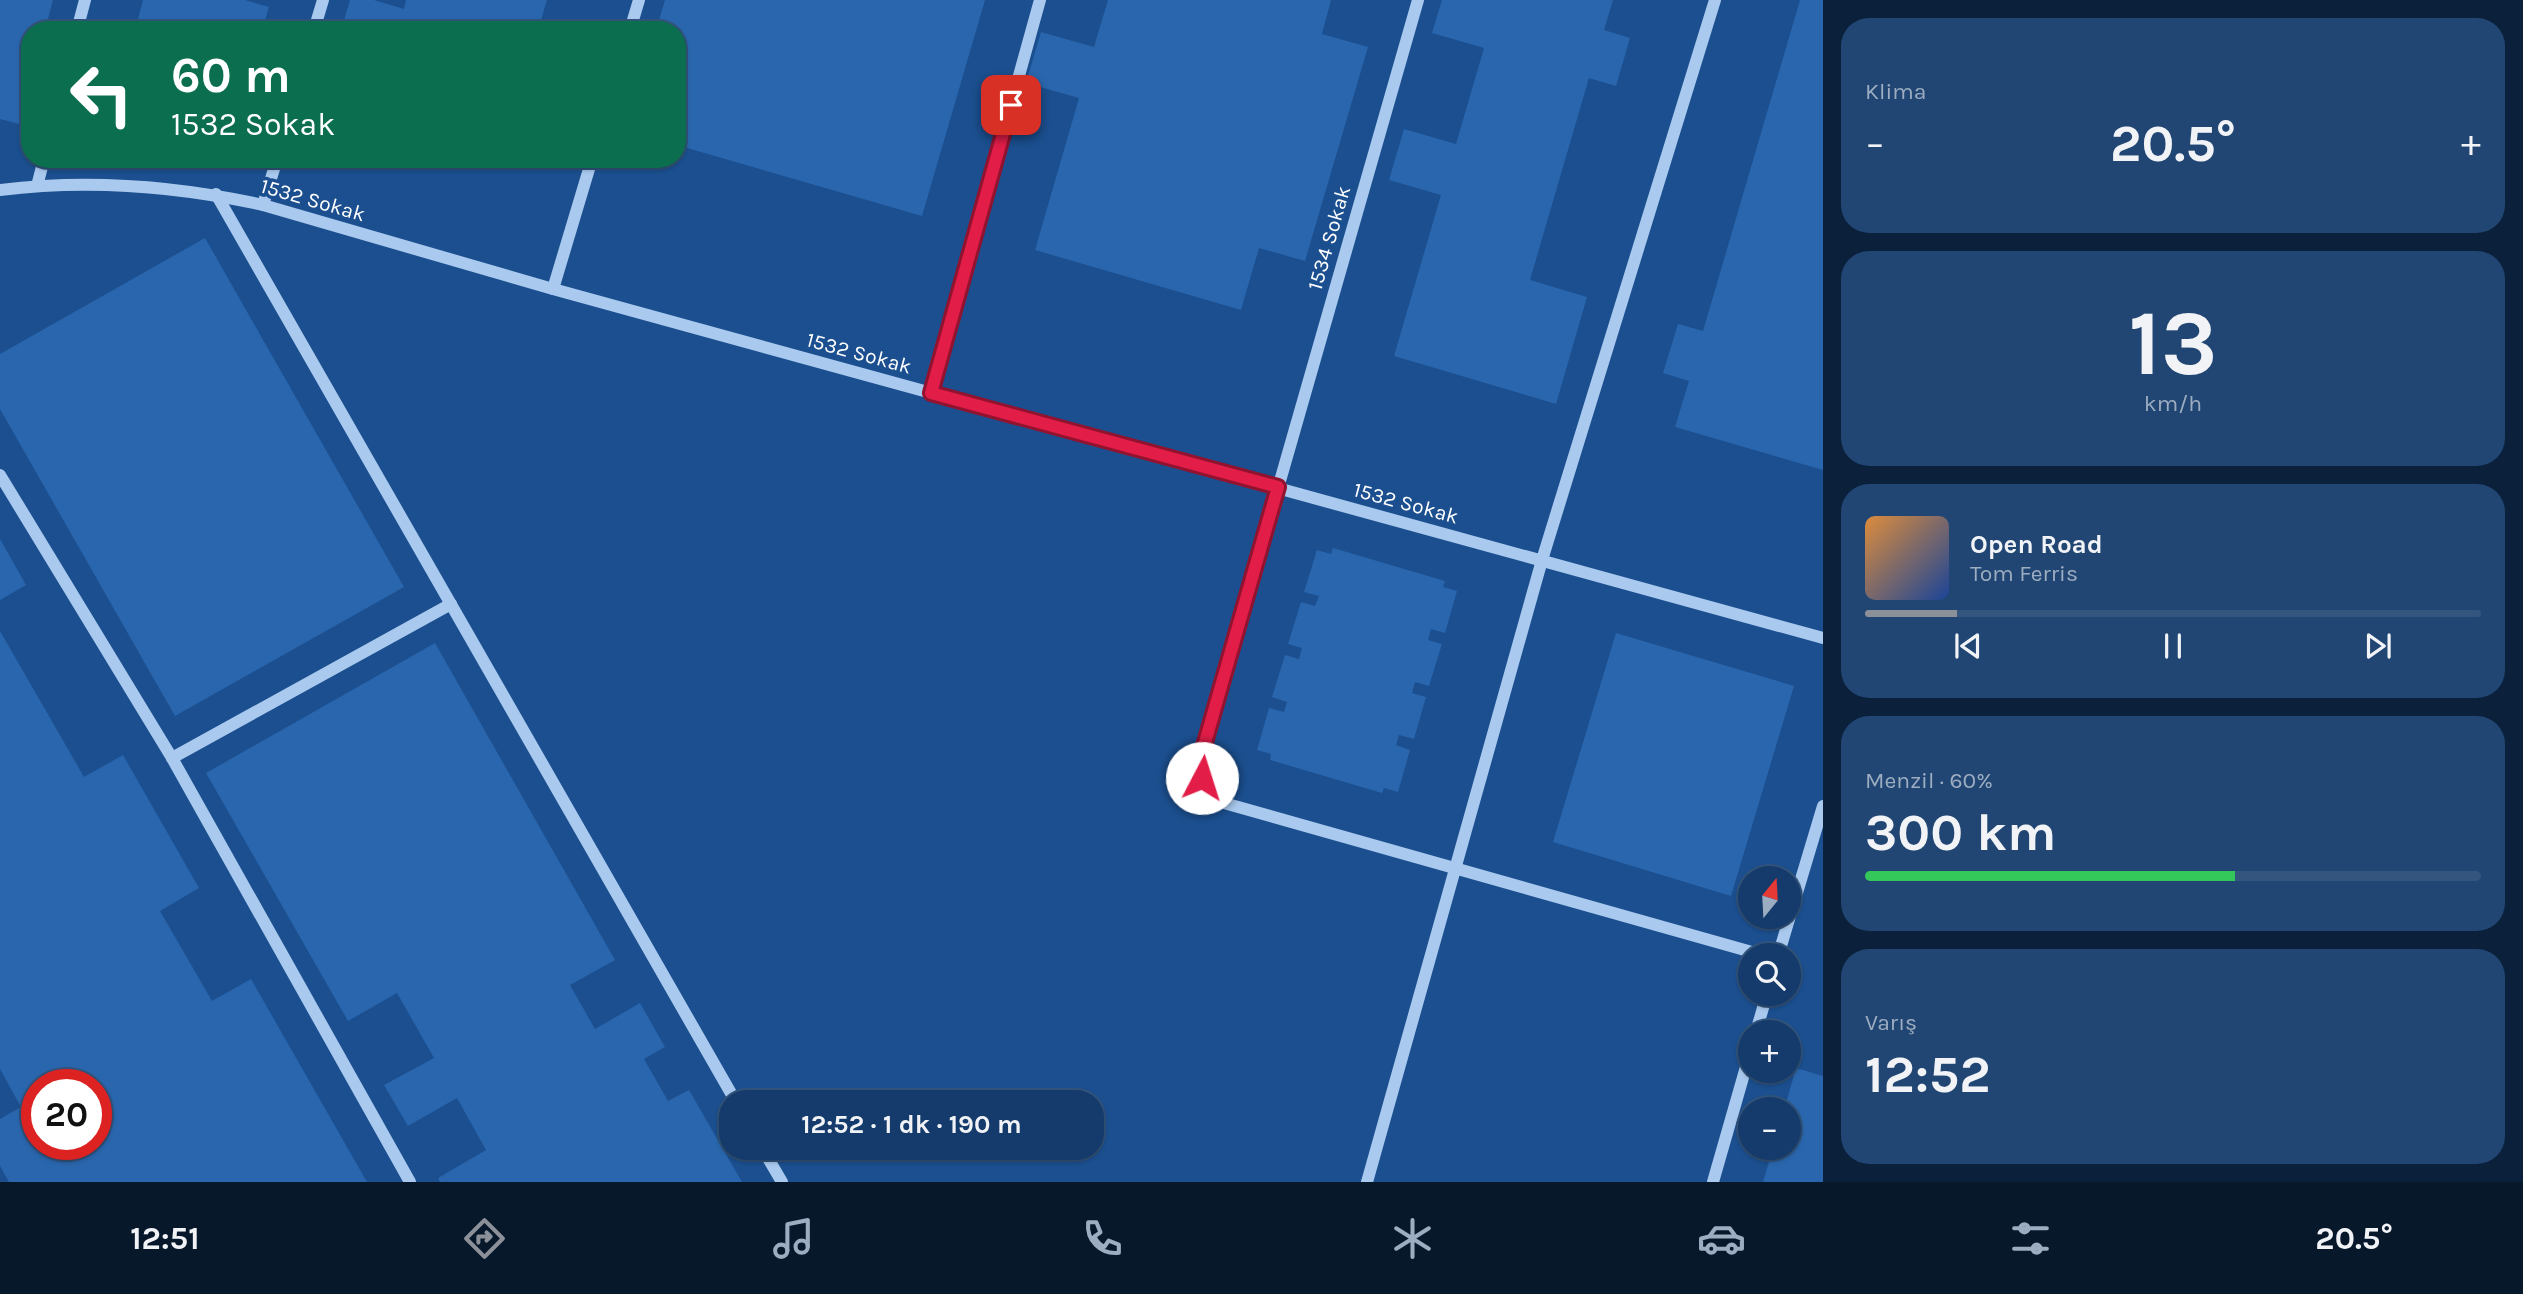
<!DOCTYPE html>
<html lang="tr">
<meta charset="utf-8">
<style>
body{margin:0;font-family:Karla,sans-serif;background:#214673;color:#f1f3f6;height:100vh;display:flex;flex-direction:column;font-size:26px;white-space:nowrap}
*{box-sizing:border-box;margin:0}
p{font-size:23px;color:#9dadc1}
.icon{flex:none;width:38px;height:38px;fill:none;stroke:currentColor;stroke-width:2;stroke-linecap:round;stroke-linejoin:round}
.map{position:relative;flex:1;overflow:hidden}
.details{display:flex;flex-direction:column;gap:18px;padding:18px;background:#0b203b;width:700px}
.details>*{flex:none}
.hud{position:absolute;left:21px;top:21px;width:665px;height:147px;border-radius:28px;box-shadow:0 2px 5px #0004,0 0 0 2px #33557e;background:#0b6e4f;color:#fff;overflow:hidden}
.needle{width:46px;rotate:18deg}
.fabs{position:absolute;left:1738px;top:866px;display:grid;gap:14px}
.fabs a{display:grid;place-items:center;width:63px;height:63px;border-radius:50%;background:#143b6b;box-shadow:0 2px 5px #0004,0 0 0 2px #33557e;font-size:35px}
.speed{position:absolute;left:21px;top:1069px;display:flex;gap:14px;font-size:35px;font-weight:700;text-align:center}
.speed>*{display:grid;place-content:center;width:91px;height:91px;border-radius:50%;background:#143b6b;box-shadow:0 2px 5px #0004,0 0 0 2px #33557e;line-height:1}
.speed .limit{border:10px solid #d22;background:#fff;color:#111}
.pin{position:absolute;display:grid;place-items:center;width:60px;height:60px;color:#fff;margin:-30px;border-radius:14px;box-shadow:0 4px 10px #0006}
.me{position:absolute;width:77px;margin:-38px;rotate:5deg;stroke-linejoin:round;filter:drop-shadow(0 0 5px #0008)}
.turn{display:flex;align-items:center;gap:24px;height:147px;padding:0 35px;font-size:32px}
.turn .icon{width:91px;height:91px;stroke-width:2.5}
.turn b{display:block;font-size:49px;line-height:60px}
.big{font-size:52px;font-weight:700;line-height:1.1}
.details .widget{flex:1;display:flex;flex-direction:column;justify-content:center;gap:10px;min-width:0;padding:0 24px;border-radius:28px;background:#214673}
.details .dial{align-items:center;gap:0}
.dial b{font-size:91px;line-height:1}
.song{display:flex;align-items:center;gap:21px}
.cover{width:84px;height:84px;border-radius:10px;background:linear-gradient(135deg,hsl(30 70% 55%),hsl(220 70% 35%))}
.played{height:7px;border-radius:4px;background:linear-gradient(90deg,#8c9099 15%,#33557e 15%)}
.keys{display:flex;justify-content:space-around;direction:ltr}
.heat{display:flex;justify-content:space-between;align-items:center;font-size:38px;direction:ltr}
.charge{height:10px;border-radius:5px;background:linear-gradient(90deg,#34c759 60%,#33557e 0)}
.trip{position:absolute;left:719px;top:1090px;width:385px;height:70px;border-radius:28px;background:#143b6b;box-shadow:0 2px 5px #0004,0 0 0 2px #33557e;font-weight:700;line-height:70px;text-align:center}
.menu{display:flex;height:112px;justify-content:space-around;align-items:center;background:#08182b;color:#9dadc1}
.menu .icon{width:49px;height:49px}
.menu .on{color:#8c9099}
.menu b{font-size:32px;color:#f1f3f6}
main{display:flex;flex:1;min-height:0}
.map>svg:first-child{display:block}
.building{fill:#2a66ad;fill-rule:evenodd}
.lines{fill:none;stroke-linecap:round;stroke-linejoin:round}
.minor{stroke:#a9c9ee;stroke-width:12}
.route-casing{stroke:#92132f;stroke-width:18}
.route{stroke:#e11d48;stroke-width:12}
.labels{text-anchor:middle;dominant-baseline:central;stroke-width:7;stroke-linejoin:round;paint-order:stroke}
.street-label{font-size:21px;fill:#fff;stroke:#1b4f8f}
</style>
<main>
<div class="map">
<svg width="1823" height="1182" viewBox="0 0 1823 1182">
<rect width="100%" height="100%" fill="#1b4f8f"/>
<!-- building -->
<g class="building">
<polygon points="0,0 53,0 45,30 30,30 30,85 19,124 0,119"/>
<polygon points="143,0 245,0 269,7 262,30 135,30"/>
<polygon points="350,0 374,0 404,9 406,0 547,0 538,30 341,30"/>
<polygon points="665,0 985,0 922,216 677,145 677,30 656,30"/>
<polygon points="1108,0 1331,0 1322,34 1368,47 1305,261 1259,248 1241,310 1035,250 1079,98 1026,83 1041,32 1094,47"/>
<polygon points="1442,0 1613,0 1604,30 1630,38 1616,86 1589,78 1530,280 1587,297 1556,404 1394,356 1441,195 1389,180 1404,129 1456,144 1484,48 1432,33"/>
<polygon points="1800,0 1823,0 1823,470 1675,427 1689,381 1663,373 1678,324 1703,331"/>
<polygon points="205,238 404,587 175,716 0,409 0,354"/>
<polygon points="0,539 26,585 0,600"/>
<polygon points="1333,548 1445,581 1443,587 1457,591 1445,633 1431,629 1428,640 1442,644 1429,686 1415,682 1412,693 1426,697 1414,739 1399,735 1396,745 1410,750 1398,792 1384,788 1382,793 1270,760 1271,754 1257,750 1269,708 1284,712 1287,702 1272,697 1285,655 1299,659 1302,648 1288,644 1301,602 1315,606 1319,596 1304,592 1317,550 1331,554"/>
<path d="M0,631l84,146 39,-22 76,133 -39,23 52,90 39,-22 116,203h-358l-9,-16v-47l21,-12 -21,-38zM37,1085h59v59h-59z"/>
<polygon points="1616,633 1794,686 1731,896 1553,842"/>
<polygon points="435,643 615,960 570,985 595,1029 640,1003 665,1047 644,1059 668,1101 689,1090 742,1182 440,1182 438,1178 486,1150 457,1098 408,1126 384,1085 434,1058 397,993 348,1021 206,773"/>
<polygon points="1796,1068 1823,1076 1823,1182 1763,1182 1773,1148 1788,1148 1788,1110 1784,1110"/>
</g>
<g class="lines">
<!-- minor -->
<g class="minor">
<path d="M1418,0l-216,753c-4,22 3,37 22,50l542,153"/>
<polyline points="77,30 85,0"/>
<polyline points="314,30 323,0"/>
<polyline points="630,30 639,0"/>
<polyline points="37,186 44,159"/>
<path d="M0,190c88,-11 177,-4 263,15l290,84 1270,349"/>
<polyline points="216,194 736,1102"/>
<polyline points="263,205 277,159"/>
<polyline points="553,289 592,159"/>
<polyline points="931,393 1040,0"/>
<polyline points="0,475 172,758 410,1182"/>
<polyline points="172,758 451,604"/>
<polyline points="1778,956 1823,806"/>
<polyline points="1756,1032 1767,994"/>
<polyline points="762,1148 782,1182"/>
<polyline points="1367,1182 1542,560 1715,0"/>
<polyline points="1713,1182 1750,1053"/>
</g>
</g>
<g class="lines">
<!-- route casing -->
<g class="route-casing">
<polyline id="route" points="1011,105 931,393 1278,487 1202,753 1200,766 1202,778"/>
</g>
<!-- route -->
<use href="#route" class="route"/>
</g>
<g class="labels">
<!-- street labels -->
<g class="street-label">
<text transform="translate(313 200) rotate(16)">1532 Sokak</text>
<text transform="translate(1329 238) rotate(-74)">1534 Sokak</text>
<text transform="translate(859 353) rotate(15)">1532 Sokak</text>
<text transform="translate(1406 503) rotate(15)">1532 Sokak</text>
</g>
</g>
</svg>
<div class="fabs">
<a><svg class="needle" viewBox="-14 -14 28 28"><path d="M0-13l5 13h-10z" fill="#e53935"/><path d="M0 13l5-13h-10z" fill="#9dadc1"/></svg></a>
<a><svg class="icon" aria-label="search" viewBox="0 0 24 24"><circle cx="10" cy="10" r="6"/><path d="M15 15l6 6"/></svg></a>
<a>+</a>
<a>−</a>
</div>
<div class="speed"><div class="limit">20</div></div>
<div class="pin" style="left:1011px;top:105px;background:#d93025"><svg class="icon" aria-label="arrive" viewBox="0 0 24 24"><path d="M6 21V4h12l-3 4 3 4H6"/></svg></div>
<svg class="me" style="left:1202px;top:778px" viewBox="-20 -20 40 40"><circle r="19" fill="#fff"/><path d="M0-13L10 11 0 6-10 11z" fill="#e11d48"/></svg>
<div class="trip">12:52 · 1 dk · 190 m</div>
<div class="hud">
<div class="turn"><svg class="icon" aria-label="left" viewBox="0 0 24 24"><path d="M17 20v-9H6M10 6l-5 5 5 5"/></svg><div><b>60 m</b>1532 Sokak</div></div>
</div>
</div>
<section class="details">
<div class="widget"><p>Klima</p>
<div class="heat"><a>−</a><b class="big">20.5°</b><a>+</a></div>
</div>
<div class="widget dial"><b>13</b><p>km/h</p></div>
<div class="widget">
<div class="song"><i class="cover"></i><div><b>Open Road</b><p>Tom Ferris</p></div></div>
<div class="played"></div>
<div class="keys"><svg class="icon" aria-label="previous" viewBox="0 0 24 24"><path d="M18 5L8 12l10 7zM5 5v14"/></svg><svg class="icon" aria-label="pause" viewBox="0 0 24 24"><path d="M8 5v14M16 5v14"/></svg><svg class="icon" aria-label="next" viewBox="0 0 24 24"><path d="M6 5l10 7-10 7zM19 5v14"/></svg></div>
</div>
<div class="widget"><p>Menzil · 60%</p><b class="big">300 km</b><div class="charge"></div></div>
<div class="widget"><p>Varış</p><b class="big">12:52</b></div>
</section>
</main>
<nav class="menu">
<b>12:51</b>
<svg class="icon on" aria-label="directions" viewBox="0 0 24 24"><path d="M12 3l9 9-9 9-9-9zM9 14v-3h6M13 9l2 2-2 2"/></svg>
<svg class="icon" aria-label="music" viewBox="0 0 24 24"><path d="M9 18V5l10-2v13"/><circle cx="6" cy="18" r="3"/><circle cx="16" cy="16" r="3"/></svg>
<svg class="icon" aria-label="phone" viewBox="0 0 24 24"><path d="M5 4h4l2 5-3 2q2 4 5 5l2-3 5 2v4C11 20 4 13 5 4z"/></svg>
<svg class="icon" aria-label="climate" viewBox="0 0 24 24"><path d="M12 3v18M4 7l16 10M4 17L20 7"/></svg>
<svg class="icon" aria-label="car" viewBox="0 0 24 24"><path d="M5 17H2v-5l4-1 3-4h7l3 4 3 1v5h-3M9 17h6M6 11h13"/><circle cx="7" cy="17" r="2"/><circle cx="17" cy="17" r="2"/></svg>
<svg class="icon" aria-label="filters" viewBox="0 0 24 24"><path d="M4 7h16M4 17h16"/><circle cx="9" cy="7" r="2"/><circle cx="15" cy="17" r="2"/></svg>
<b>20.5°</b>
</nav>
